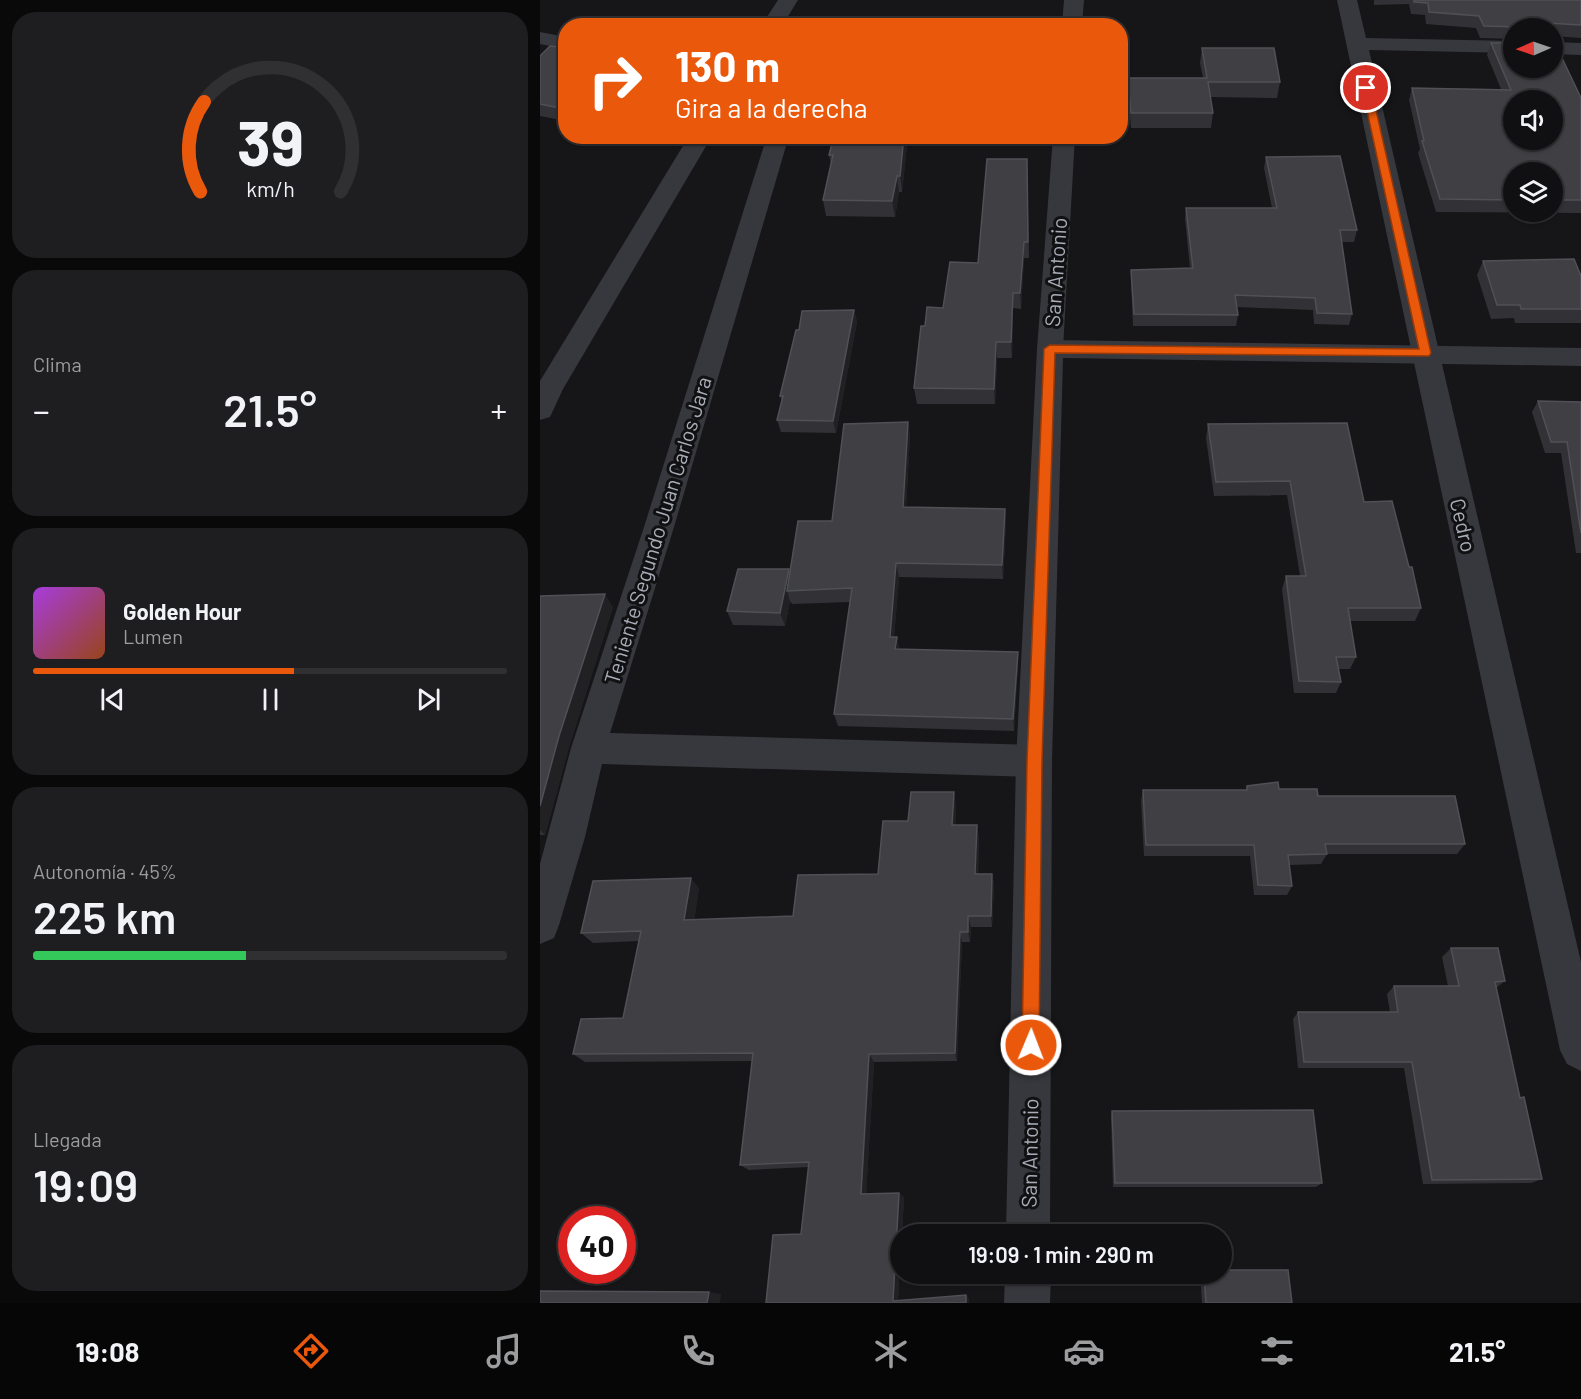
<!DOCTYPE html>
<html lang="es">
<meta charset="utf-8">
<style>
body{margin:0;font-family:Barlow,sans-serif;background:#1e1e20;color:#f1f3f6;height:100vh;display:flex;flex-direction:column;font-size:22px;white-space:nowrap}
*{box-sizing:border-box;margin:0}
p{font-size:20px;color:#9c9d9f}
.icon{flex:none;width:33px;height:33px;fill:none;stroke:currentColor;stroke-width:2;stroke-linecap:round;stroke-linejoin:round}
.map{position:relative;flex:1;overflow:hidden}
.drawer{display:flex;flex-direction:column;gap:12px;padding:12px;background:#09090a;width:540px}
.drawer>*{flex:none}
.guide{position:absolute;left:18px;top:18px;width:570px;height:126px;border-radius:24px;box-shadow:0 2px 4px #0004,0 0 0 2px #303032;background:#ea580c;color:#fff;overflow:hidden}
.needle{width:39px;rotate:268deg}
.controls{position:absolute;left:963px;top:18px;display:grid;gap:12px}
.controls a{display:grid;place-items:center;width:60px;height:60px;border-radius:50%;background:#101012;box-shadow:0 2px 4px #0004,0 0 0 2px #303032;font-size:30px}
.speed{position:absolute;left:18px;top:1206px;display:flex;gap:12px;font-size:30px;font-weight:700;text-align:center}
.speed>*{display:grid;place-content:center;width:78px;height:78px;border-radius:50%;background:#101012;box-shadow:0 2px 4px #0004,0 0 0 2px #303032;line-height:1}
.speed .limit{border:9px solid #d22;background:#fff;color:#111}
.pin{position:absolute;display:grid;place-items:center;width:51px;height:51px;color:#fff;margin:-26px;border:3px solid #fff;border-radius:50%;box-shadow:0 2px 6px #0007}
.me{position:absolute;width:66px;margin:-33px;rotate:1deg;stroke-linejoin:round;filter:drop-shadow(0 0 4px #0008)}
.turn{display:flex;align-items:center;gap:21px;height:126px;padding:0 18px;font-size:27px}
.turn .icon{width:78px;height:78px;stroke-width:2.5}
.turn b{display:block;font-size:42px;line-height:51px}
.big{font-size:45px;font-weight:600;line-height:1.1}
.drawer .card{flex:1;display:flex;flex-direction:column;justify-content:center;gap:9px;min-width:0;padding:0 21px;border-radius:24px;background:#1e1e20}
.drawer .dial{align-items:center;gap:0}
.dial svg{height:156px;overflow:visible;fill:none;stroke:#303032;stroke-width:7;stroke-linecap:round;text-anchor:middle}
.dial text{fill:#f1f3f6;stroke:none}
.song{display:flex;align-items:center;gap:18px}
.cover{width:72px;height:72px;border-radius:9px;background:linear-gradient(135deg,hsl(280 70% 55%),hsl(20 70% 35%))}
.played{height:6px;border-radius:3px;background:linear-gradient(90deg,#ea580c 55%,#303032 55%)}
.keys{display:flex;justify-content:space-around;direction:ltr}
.heat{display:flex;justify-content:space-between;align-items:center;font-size:33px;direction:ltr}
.charge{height:9px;border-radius:4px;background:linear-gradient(90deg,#34c759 45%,#303032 0)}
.trip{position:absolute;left:350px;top:1224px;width:342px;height:60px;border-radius:30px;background:#101012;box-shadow:0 2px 4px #0004,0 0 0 2px #303032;font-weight:600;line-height:60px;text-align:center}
.menu{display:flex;height:96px;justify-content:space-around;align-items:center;background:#060607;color:#9c9d9f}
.menu .icon{width:42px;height:42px}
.menu .selected{color:#ea580c}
.menu b{font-size:27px;color:#f1f3f6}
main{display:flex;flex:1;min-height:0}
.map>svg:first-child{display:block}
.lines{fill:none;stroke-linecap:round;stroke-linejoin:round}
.minor{fill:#37383d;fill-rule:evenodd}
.tertiary{fill:#37383d;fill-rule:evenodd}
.wall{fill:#323236;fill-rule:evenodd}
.shaded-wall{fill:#212124}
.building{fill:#3f3f44;stroke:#4f5156;stroke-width:1.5;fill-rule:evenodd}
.route{fill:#ea580c;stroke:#983908;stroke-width:1.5}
.labels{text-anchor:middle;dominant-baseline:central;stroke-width:6;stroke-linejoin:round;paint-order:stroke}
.street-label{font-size:21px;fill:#a8adb8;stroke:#111113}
</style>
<main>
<section class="drawer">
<div class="card dial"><svg viewBox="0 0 100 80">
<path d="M14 69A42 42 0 1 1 86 69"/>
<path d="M14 69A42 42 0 0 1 16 23" stroke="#ea580c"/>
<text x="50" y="56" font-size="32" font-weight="700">39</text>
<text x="50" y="72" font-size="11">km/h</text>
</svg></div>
<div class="card"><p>Clima</p>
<div class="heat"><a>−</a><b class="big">21.5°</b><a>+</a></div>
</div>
<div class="card">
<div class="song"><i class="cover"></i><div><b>Golden Hour</b><p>Lumen</p></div></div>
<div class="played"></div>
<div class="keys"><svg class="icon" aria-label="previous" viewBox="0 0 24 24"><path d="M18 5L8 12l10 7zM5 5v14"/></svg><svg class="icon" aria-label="pause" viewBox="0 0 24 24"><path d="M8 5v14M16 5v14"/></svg><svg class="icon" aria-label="next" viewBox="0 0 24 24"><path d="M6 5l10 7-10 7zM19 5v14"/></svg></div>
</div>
<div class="card"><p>Autonomía · 45%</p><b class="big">225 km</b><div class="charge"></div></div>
<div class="card"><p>Llegada</p><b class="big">19:09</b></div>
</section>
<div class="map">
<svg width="1041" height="1303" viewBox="0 0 1041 1303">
<rect width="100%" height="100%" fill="#161618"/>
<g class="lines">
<!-- minor -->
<g class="minor">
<polygon points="238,0 258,0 242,26 221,26"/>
<polygon points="524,0 544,0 542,26 522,26"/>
<polygon points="797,0 817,0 826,38 974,41 974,53 829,50 1041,962 1041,1071 1027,1064 1020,1050"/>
<polygon points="0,32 26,37 26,49 0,44"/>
<polygon points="1012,42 1041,43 1041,55 1012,54"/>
<polygon points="149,136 172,136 23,389 10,417 0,420 0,381"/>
<polygon points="227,136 249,136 134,527 70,733 494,745 506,750 512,761 506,772 494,777 62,764 45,837 19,925 14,938 0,944 0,864 31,748 104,527"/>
<polygon points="513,136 535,136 523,349 520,356 510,358 500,356 497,349"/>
</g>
<!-- tertiary -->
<g class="tertiary">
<polygon points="510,340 1041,348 1041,366 523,358 512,761 510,1234 466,1234 476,761 497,349 500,342"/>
<polygon points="465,1274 511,1274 510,1303 464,1303"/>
</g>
</g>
<!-- wall -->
<g class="wall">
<polygon points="834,0 1041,0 1041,38 1012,36 1012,28 974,28 974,39 940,38 936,28 886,24 885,15 871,14 869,4 834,5"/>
<path d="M951,43l90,55v115l-145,-1 -18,-59 2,-4 -11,-49 3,-12 89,1 -14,-34zM974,172h38v40h-38z"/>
<polygon points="26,48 26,121 0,116 0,56"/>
<polygon points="662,48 740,82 737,98 670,97 673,113 671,128 591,128 588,94 588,78 663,78 660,63"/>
<polygon points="294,136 368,136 362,192 359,192 355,217 286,216 283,200 291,164 289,155"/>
<polygon points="726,157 817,230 814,242 802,242 812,314 809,325 774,324 773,310 697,307 698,315 696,326 593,326 591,282 591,270 650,268 645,219 646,208 732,208 724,168"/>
<polygon points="487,159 489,258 484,258 481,309 473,308 472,358 457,358 455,404 377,404 374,388 385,326 403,308 438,263"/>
<polygon points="943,261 1041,276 1041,323 975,323 974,318 951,319 937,275"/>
<polygon points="314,310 317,322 296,433 241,432 237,420 242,401 240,396 259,330"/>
<polygon points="998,401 1041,402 1041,553 1036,553 1021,453 1005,453 992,412"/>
<polygon points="368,422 370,437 366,507 465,509 466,523 463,579 359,577 354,637 360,649 478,652 478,664 474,731 298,726 294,714 310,602 252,604 250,601 245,626 193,625 187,611 250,572 292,521"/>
<polygon points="668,424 824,502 869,567 881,608 875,621 810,621 816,657 810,669 798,669 801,682 796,693 754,693 742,589 746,576 760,576 747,495 674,496 666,438"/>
<polygon points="0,596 73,607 29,747 5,835 0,835"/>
<polygon points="707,786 739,789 778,796 925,844 917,854 787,854 781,864 749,865 752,886 747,895 714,895 710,856 604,856 601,801 603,790 706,790"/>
<polygon points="416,804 415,825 439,837 438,874 452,874 454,885 452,927 431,927 430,942 422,942 417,1061 334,1062 326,1194 364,1197 362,1234 360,1234 360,1264 358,1300 428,1297 429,1303 226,1303 261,1234 269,1167 209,1170 200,1165 213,1061 45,1062 33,1054 83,1018 99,941 53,943 41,933 159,888 154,920 253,916 338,874 368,821"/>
<polygon points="911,948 965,981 956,988 980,1098 1002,1179 991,1183 883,1184 864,1068 758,1068 753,1019 758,1012 850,1012 847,994 854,986 908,986 902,957"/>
<polygon points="572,1111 782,1183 776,1187 573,1187 571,1116"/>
<polygon points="660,1274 681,1274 752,1303 662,1303"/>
</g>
<!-- shaded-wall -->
<g class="shaded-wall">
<polygon points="364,136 368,136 362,192 360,176"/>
<polygon points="357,176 359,192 355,217 352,201"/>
<polygon points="484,242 484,258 481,309 480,293"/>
<polygon points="473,293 473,308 472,358 471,342"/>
<polygon points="314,310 317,322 296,433 293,421"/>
<polygon points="456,342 457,358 455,404 454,389"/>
<polygon points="368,422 370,437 365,521 363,507"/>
<polygon points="465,509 466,523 463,579 462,565"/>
<polygon points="356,563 359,577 353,650 350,637"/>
<polygon points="249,569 254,583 247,591 250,601 245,626 240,613"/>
<polygon points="65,594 73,607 29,747 5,835 0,830 0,806 19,736"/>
<polygon points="357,637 360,650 355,649"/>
<polygon points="478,652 478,664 474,731 473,719"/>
<polygon points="414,792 416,804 415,837 412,825"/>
<polygon points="437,825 439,837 437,885 435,874"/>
<polygon points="452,874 454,885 452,927 451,916"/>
<polygon points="151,878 159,888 153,930 144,920"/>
<polygon points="428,916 431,927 430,942 428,932"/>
<polygon points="420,932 422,942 417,1061 415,1053"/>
<polygon points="329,1054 334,1062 326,1198 321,1194"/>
<polygon points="359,1193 364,1197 362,1234 360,1234 360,1264 358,1302 353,1301"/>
<polygon points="169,1292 181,1294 180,1303 167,1303"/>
<polygon points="426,1295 428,1297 429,1303 426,1303"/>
</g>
<!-- building -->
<g class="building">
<polygon points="874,0 1041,0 1041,25 1007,23 1009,28 980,28 978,27 944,26 939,16 889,12 888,3 874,2"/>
<path d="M1012,37l29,61v102h-29v-28h-38v28l-74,-1 -18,-58h2l-12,-53 99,2 -20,-47h23v25h38zM974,100h38v40h-38z"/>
<polygon points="10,46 26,48 25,109 0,104 0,56"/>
<polygon points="662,48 734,48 740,82 668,82 673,113 591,113 588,78 667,78"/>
<polygon points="294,136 364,136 360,176 357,176 352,201 283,200 293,155 289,155"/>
<polygon points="800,156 817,230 800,230 812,314 777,313 775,298 695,295 698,315 594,314 591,270 653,268 646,208 737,208 726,157"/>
<polygon points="447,159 487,159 488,242 484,242 480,293 473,293 471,342 456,342 454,389 374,388 381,326 385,326 387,307 403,308 410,262 438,263"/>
<polygon points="1034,259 1041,276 1041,309 981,309 980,305 957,305 943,261"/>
<polygon points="314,310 293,421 237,420 243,396 240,396 256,330 259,330 262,311"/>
<polygon points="998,401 1041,402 1041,533 1027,442 1011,442"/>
<polygon points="368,422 363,507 465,509 462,565 356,563 350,637 357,637 355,649 478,652 473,719 294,714 312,588 247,591 258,521 292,521 304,424"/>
<polygon points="807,423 824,502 852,501 869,567 872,567 881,608 808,608 816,657 796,657 801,682 759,681 746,576 766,576 750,481 676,482 668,424"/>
<polygon points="198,569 249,569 240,613 187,611"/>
<polygon points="65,594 19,736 0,806 0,596"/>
<polygon points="738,782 739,789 777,789 778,796 915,796 925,844 785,844 787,854 748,855 752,886 718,885 714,845 606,845 603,790 707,790 707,786"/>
<polygon points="371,792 414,792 412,825 437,825 435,874 452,874 451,916 428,916 428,932 420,932 415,1053 329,1054 321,1194 359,1193 353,1301 426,1295 426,1303 226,1303 233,1235 261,1234 269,1162 200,1165 213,1053 33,1054 41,1019 83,1018 101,931 41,933 53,881 151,878 144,920 253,916 258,875 338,874 343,821 368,821"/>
<polygon points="911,948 958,948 965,981 955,982 980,1098 984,1097 1002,1179 892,1180 872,1062 764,1062 758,1012 858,1012 854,986 919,986"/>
<polygon points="773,1110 782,1183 575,1183 572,1111"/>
<polygon points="681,1270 748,1270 752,1303 666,1303 664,1274 681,1274"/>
<polygon points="0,1291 169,1292 167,1303 0,1303"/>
</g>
<!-- route -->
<polygon class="route" points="826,85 831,88 891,353 889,356 515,353 502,761 499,1045 497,1051 491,1054 485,1051 482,1045 487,761 504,349 510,345 879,349 822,88"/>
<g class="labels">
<!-- street labels -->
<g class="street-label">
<text transform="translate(515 272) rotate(-86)">San Antonio</text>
<text transform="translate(924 525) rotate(77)">Cedro</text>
<text transform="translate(117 530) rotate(-73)">Teniente Segundo Juan Carlos Jara</text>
<text transform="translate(489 1153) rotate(-89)">San Antonio</text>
</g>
</g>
</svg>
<div class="controls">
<a><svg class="needle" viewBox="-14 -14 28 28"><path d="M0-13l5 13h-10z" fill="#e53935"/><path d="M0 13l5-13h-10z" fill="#9c9d9f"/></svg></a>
<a><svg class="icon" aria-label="sound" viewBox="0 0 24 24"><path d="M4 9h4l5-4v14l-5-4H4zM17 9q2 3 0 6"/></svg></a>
<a><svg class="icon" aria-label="layers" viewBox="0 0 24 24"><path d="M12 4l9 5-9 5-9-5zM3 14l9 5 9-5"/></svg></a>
</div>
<div class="speed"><div class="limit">40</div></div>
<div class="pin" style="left:826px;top:88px;background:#d93025"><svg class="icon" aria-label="arrive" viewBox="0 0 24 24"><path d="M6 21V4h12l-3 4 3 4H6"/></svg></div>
<svg class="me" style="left:491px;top:1045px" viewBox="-20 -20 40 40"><circle r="17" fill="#ea580c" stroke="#fff" stroke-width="3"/><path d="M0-11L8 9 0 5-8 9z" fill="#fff"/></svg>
<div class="trip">19:09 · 1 min · 290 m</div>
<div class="guide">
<div class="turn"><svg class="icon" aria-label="right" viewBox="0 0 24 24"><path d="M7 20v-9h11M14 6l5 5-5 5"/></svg><div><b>130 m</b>Gira a la derecha</div></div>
</div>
</div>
</main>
<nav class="menu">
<b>19:08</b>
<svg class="icon selected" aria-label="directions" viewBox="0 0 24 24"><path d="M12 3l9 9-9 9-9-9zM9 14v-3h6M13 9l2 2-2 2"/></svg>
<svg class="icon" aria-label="music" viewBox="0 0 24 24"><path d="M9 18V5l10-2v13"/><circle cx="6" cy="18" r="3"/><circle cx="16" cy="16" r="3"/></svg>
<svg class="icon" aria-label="phone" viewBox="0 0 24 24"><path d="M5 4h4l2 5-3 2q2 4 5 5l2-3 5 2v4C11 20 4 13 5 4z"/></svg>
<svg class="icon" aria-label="climate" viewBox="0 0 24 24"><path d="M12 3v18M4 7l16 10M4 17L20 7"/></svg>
<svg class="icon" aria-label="car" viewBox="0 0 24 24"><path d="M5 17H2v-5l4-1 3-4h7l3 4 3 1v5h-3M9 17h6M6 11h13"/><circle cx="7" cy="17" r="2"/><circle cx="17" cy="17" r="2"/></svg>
<svg class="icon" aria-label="filters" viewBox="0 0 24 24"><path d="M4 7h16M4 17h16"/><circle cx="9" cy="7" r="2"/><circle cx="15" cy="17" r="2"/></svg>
<b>21.5°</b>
</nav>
